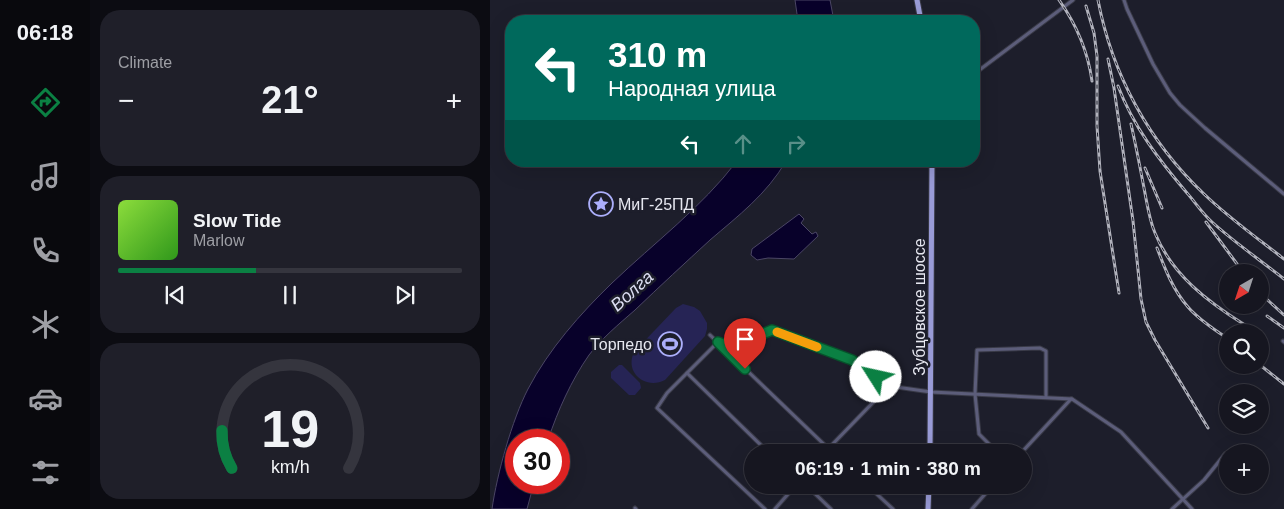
<!DOCTYPE html>
<meta charset="utf-8">
<style>
body{margin:0;font-family:Helvetica,sans-serif;background:#1f1f29;color:#f1f3f6;height:100vh;display:flex;flex-direction:column;font-size:19px;white-space:nowrap}
*{box-sizing:border-box;margin:0}
p{font-size:16px;color:#9e9fa5}
.icon{flex:none;width:28px;height:28px;fill:none;stroke:currentColor;stroke-width:2;stroke-linecap:round;stroke-linejoin:round}
.map{position:relative;flex:1;overflow:hidden}
.side{display:flex;flex-direction:column;gap:10px;padding:10px;background:#0c0c12;width:400px}
.side>*{flex:none}
.banner{position:absolute;left:15px;top:15px;width:475px;height:152px;border-radius:20px;box-shadow:0 5px 20px #0002,0 0 0 1px #35353e;background:#00695c;color:#fff;overflow:hidden}
.needle{width:32px;rotate:219deg}
.controls{position:absolute;left:729px;top:264px;display:grid;gap:10px}
.controls a{display:grid;place-items:center;width:50px;height:50px;border-radius:50%;background:#161620;box-shadow:0 5px 20px #0002,0 0 0 1px #35353e;font-size:25px}
.speed{position:absolute;left:15px;top:429px;display:flex;gap:10px;font-size:25px;font-weight:700;text-align:center}
.speed>*{display:grid;place-content:center;width:65px;height:65px;border-radius:50%;background:#161620;box-shadow:0 5px 20px #0002,0 0 0 1px #35353e;line-height:1}
.speed .limit{border:8px solid #d22;background:#fff;color:#111}
.pin{position:absolute;display:grid;place-items:center;width:42px;height:42px;color:#fff;margin:-51px -21px;border-radius:50% 50% 50% 0;rotate:-45deg;box-shadow:0 0 5px #0007}
.pin .icon{rotate:45deg}
.me{position:absolute;width:55px;margin:-28px;rotate:305deg;stroke-linejoin:round;filter:drop-shadow(0 0 4px #0008)}
.turn{display:flex;align-items:center;gap:18px;height:105px;padding:0 20px;font-size:22px}
.turn .icon{width:65px;height:65px;stroke-width:2.5}
.turn b{display:block;font-size:35px;line-height:42px}
.lanes{display:flex;align-items:center;height:48px;padding:0 20px;background:#0003;justify-content:center;gap:25px;direction:ltr}
.lanes .off{opacity:.35}
.big{font-size:38px;font-weight:600;line-height:1.1}
.side .card{flex:1;display:flex;flex-direction:column;justify-content:center;gap:8px;min-width:0;padding:0 18px;border-radius:20px;background:#1f1f29}
.side .dial{align-items:center;gap:0}
.dial svg{height:130px;overflow:visible;fill:none;stroke:#35353e;stroke-width:7;stroke-linecap:round;text-anchor:middle}
.dial text{fill:#f1f3f6;stroke:none}
.song{display:flex;align-items:center;gap:15px}
.cover{width:60px;height:60px;border-radius:8px;background:linear-gradient(135deg,hsl(90 70% 55%),hsl(110 70% 35%))}
.played{height:5px;border-radius:2px;background:linear-gradient(90deg,#0b8043 40%,#35353e 40%)}
.keys{display:flex;justify-content:space-around;direction:ltr}
.heat{display:flex;justify-content:space-between;align-items:center;font-size:28px;direction:ltr}
.trip{position:absolute;left:254px;top:444px;width:288px;height:50px;border-radius:25px;background:#161620;box-shadow:0 5px 20px #0002,0 0 0 1px #35353e;font-weight:600;line-height:50px;text-align:center}
main{display:flex;flex:1;min-height:0}
.dock{display:flex;flex-direction:column;width:90px;justify-content:space-around;align-items:center;background:#09090d;color:#9e9fa5}
.dock .icon{width:35px;height:35px}
.dock .selected{color:#0b8043}
.dock b{font-size:22px;color:#f1f3f6}
.map>svg:first-child{display:block}
.green{fill:#262455}
.water{fill:#08012a;stroke:#4b4665}
.lines{fill:none;stroke-linecap:round;stroke-linejoin:round}
.street-casing{stroke:#393a47;stroke-width:5}
.primary-casing{stroke:#393a47;stroke-width:7}
.street{stroke:#5c5d7a;stroke-width:3}
.primary{stroke:#999bd7;stroke-width:5}
.rail-casing{stroke:#b1b2bc;stroke-width:3}
.rail{stroke:#1d1e2b;stroke-width:1;stroke-dasharray:4;stroke-linecap:butt}
.route-casing{stroke:#07532c;stroke-width:12}
.route{stroke:#0b8043;stroke-width:9}
.slow{stroke:#f59e0b;stroke-width:9}
.labels{text-anchor:middle;dominant-baseline:central;stroke-width:5;stroke-linejoin:round;paint-order:stroke}
.poi-label{font-size:16px;fill:#e6e7f0;stroke:#1d1e2b;text-anchor:start}
.street-label{font-size:16px;fill:#e6e7f0;stroke:#1d1e2b}
.water-label{font-size:18px;font-style:italic;fill:#dcdef2;stroke:#1d1e2b}
</style>
<main>
<nav class="dock">
<b>06:18</b>
<svg class="icon selected" aria-label="directions" viewBox="0 0 24 24"><path d="M12 3l9 9-9 9-9-9zM9 14v-3h6M13 9l2 2-2 2"/></svg>
<svg class="icon" aria-label="music" viewBox="0 0 24 24"><path d="M9 18V5l10-2v13"/><circle cx="6" cy="18" r="3"/><circle cx="16" cy="16" r="3"/></svg>
<svg class="icon" aria-label="phone" viewBox="0 0 24 24"><path d="M5 4h4l2 5-3 2q2 4 5 5l2-3 5 2v4C11 20 4 13 5 4z"/></svg>
<svg class="icon" aria-label="climate" viewBox="0 0 24 24"><path d="M12 3v18M4 7l16 10M4 17L20 7"/></svg>
<svg class="icon" aria-label="car" viewBox="0 0 24 24"><path d="M5 17H2v-5l4-1 3-4h7l3 4 3 1v5h-3M9 17h6M6 11h13"/><circle cx="7" cy="17" r="2"/><circle cx="17" cy="17" r="2"/></svg>
<svg class="icon" aria-label="filters" viewBox="0 0 24 24"><path d="M4 7h16M4 17h16"/><circle cx="9" cy="7" r="2"/><circle cx="15" cy="17" r="2"/></svg>
</nav>
<section class="side">
<div class="card"><p>Climate</p>
<div class="heat"><a>−</a><b class="big">21°</b><a>+</a></div>
</div>
<div class="card">
<div class="song"><i class="cover"></i><div><b>Slow Tide</b><p>Marlow</p></div></div>
<div class="played"></div>
<div class="keys"><svg class="icon" aria-label="previous" viewBox="0 0 24 24"><path d="M18 5L8 12l10 7zM5 5v14"/></svg><svg class="icon" aria-label="pause" viewBox="0 0 24 24"><path d="M8 5v14M16 5v14"/></svg><svg class="icon" aria-label="next" viewBox="0 0 24 24"><path d="M6 5l10 7-10 7zM19 5v14"/></svg></div>
</div>
<div class="card dial"><svg viewBox="0 0 100 80">
<path d="M14 69A42 42 0 1 1 86 69"/>
<path d="M14 69A42 42 0 0 1 8 46" stroke="#0b8043"/>
<text x="50" y="56" font-size="32" font-weight="700">19</text>
<text x="50" y="72" font-size="11">km/h</text>
</svg></div>
</section>
<div class="map">
<svg width="794" height="509" viewBox="0 0 794 509">
<rect width="100%" height="100%" fill="#1d1e2b"/>
<!-- green -->
<g class="green">
<path d="M193,304l11,3 6,4 7,12v6l-2,7 -40,44c-19,10 -41,-7 -31,-28l42,-44z"/>
<polygon points="129,365 132,365 150,383 151,388 145,395 139,395 121,378 121,372"/>
</g>
<!-- water -->
<g class="water">
<polygon points="305,0 340,0 344,21 308,21"/>
<path d="M247,161h49c-19,33 -48,55 -76,79 -25,23 -50,46 -75,70 -16,14 -33,28 -46,45 -18,26 -31,55 -41,85h-32v42l18,1 -7,26h-35c5,-35 20,-89 36,-120 21,-40 52,-75 84,-106 43,-41 89,-75 125,-122z"/>
<polygon points="309,214 314,219 311,223 322,234 326,232 328,236 304,259 278,258 267,260 261,255 262,249"/>
</g>
<g class="lines">
<!-- street casing -->
<g class="street-casing">
<g id="street">
<polyline points="634,0 637,9 663,64 680,93 690,105 715,128 794,194"/>
<polyline points="484,74 583,0"/>
<polyline points="220,335 342,452"/>
<polyline points="793,341 794,342"/>
<polyline points="197,373 278,452"/>
<polyline points="582,399 631,432 702,509"/>
<polyline points="335,452 399,386"/>
<polyline points="507,452 489,434 485,394 487,350 550,348 556,351 556,397"/>
<polyline points="532,452 581,399"/>
<polyline points="316,485 341,509"/>
<polyline points="377,485 403,509"/>
<polyline points="145,508 146,509"/>
<polyline points="275,509 167,408 177,393 228,342 241,347 282,330 362,360 399,386 441,392 582,399"/>
<polyline points="285,509 306,485"/>
<polyline points="482,509 503,485"/>
<polyline points="682,509 714,480 735,454"/>
</g>
</g>
<!-- primary casing -->
<g class="primary-casing">
<g id="primary">
<polyline points="427,0 431,21"/>
<polyline points="440,452 442,161"/>
<polyline points="438,509 439,485"/>
</g>
</g>
<!-- street -->
<use href="#street" class="street"/>
<!-- primary -->
<use href="#primary" class="primary"/>
<!-- rail casing -->
<g class="rail-casing">
<g id="rail">
<path d="M569,0c17,24 29,52 33,81"/>
<path d="M608,0c14,74 51,142 106,194 25,24 53,44 80,65"/>
<polyline points="596,6 604,33 607,56 607,126 610,171 629,293"/>
<polyline points="618,59 624,88 643,221 651,299 656,322 665,340 718,428"/>
<path d="M628,86c15,40 41,74 69,107 8,9 15,20 25,29 22,20 48,38 72,57"/>
<path d="M641,124c5,22 9,43 13,64 3,15 5,31 11,45 17,42 53,69 90,92"/>
<polyline points="655,168 672,208"/>
<polyline points="716,222 753,272"/>
<path d="M667,248c8,21 16,42 31,59 11,13 26,22 40,32"/>
<polyline points="770,293 794,315"/>
<polyline points="777,316 794,328"/>
<polyline points="770,365 794,384"/>
</g>
</g>
<!-- rail -->
<use href="#rail" class="rail"/>
</g>
<g class="lines">
<!-- route casing -->
<g class="route-casing">
<polyline id="route" points="255,369 228,342 241,347 282,330 362,360 386,377"/>
</g>
<!-- route -->
<use href="#route" class="route"/>
<!-- slow -->
<polyline class="slow" points="287,332 327,347"/>
</g>
<!-- icons -->
<defs>
<g id="sight-ring" transform="scale(1.25)"><circle r="9.5" fill="#1d1e2b" stroke="#acaffb" stroke-width="1.5"/><path d="M0-6L1.8-2.2L6-1.7L2.9 1.2L3.7 5.4L0 3.3L-3.7 5.4L-2.9 1.2L-6-1.7L-1.8-2.2Z" fill="#acaffb"/></g>
<g id="stadium-ring" transform="scale(1.25)"><circle r="9.5" fill="#1d1e2b" stroke="#acaffb" stroke-width="1.5"/><path d="M0-5a6.5 5 0 1 0 0 10a6.5 5 0 1 0 0-10ZM-3.5-1.8h7v3.6h-7Z" fill="#acaffb"/></g>
</defs>
<g fill-rule="evenodd">
<use href="#sight-ring" x="111" y="204"/>
<use href="#stadium-ring" x="180" y="344"/>
</g>
<g class="labels">
<!-- poi labels -->
<g class="poi-label">
<text x="128" y="204">МиГ-25ПД</text>
<text x="162" y="344" text-anchor="end">Торпедо</text>
</g>
<!-- street labels -->
<g class="street-label">
<text transform="translate(429 307) rotate(-90)">Зубцовское шоссе</text>
</g>
<!-- water labels -->
<g class="water-label">
<text transform="translate(142 291) rotate(-42)">Волга</text>
</g>
</g>
</svg>
<div class="controls">
<a><svg class="needle" viewBox="-14 -14 28 28"><path d="M0-13l5 13h-10z" fill="#e53935"/><path d="M0 13l5-13h-10z" fill="#9e9fa5"/></svg></a>
<a><svg class="icon" aria-label="search" viewBox="0 0 24 24"><circle cx="10" cy="10" r="6"/><path d="M15 15l6 6"/></svg></a>
<a><svg class="icon" aria-label="layers" viewBox="0 0 24 24"><path d="M12 4l9 5-9 5-9-5zM3 14l9 5 9-5"/></svg></a>
<a>+</a>
</div>
<div class="speed"><div class="limit">30</div></div>
<div class="pin" style="left:255px;top:369px;background:#d93025"><svg class="icon" aria-label="arrive" viewBox="0 0 24 24"><path d="M6 21V4h12l-3 4 3 4H6"/></svg></div>
<svg class="me" style="left:386px;top:377px" viewBox="-20 -20 40 40"><circle r="19" fill="#fff"/><path d="M0-13L10 11 0 6-10 11z" fill="#0b8043"/></svg>
<div class="trip">06:19 · 1 min · 380 m</div>
<div class="banner">
<div class="turn"><svg class="icon" aria-label="left" viewBox="0 0 24 24"><path d="M17 20v-9H6M10 6l-5 5 5 5"/></svg><div><b>310 m</b>Народная улица</div></div>
<div class="lanes"><svg class="icon" aria-label="left" viewBox="0 0 24 24"><path d="M17 20v-9H6M10 6l-5 5 5 5"/></svg><svg class="icon off" aria-label="ahead" viewBox="0 0 24 24"><path d="M12 20V5M6 11l6-6 6 6"/></svg><svg class="icon off" aria-label="right" viewBox="0 0 24 24"><path d="M7 20v-9h11M14 6l5 5-5 5"/></svg></div>
</div>
</div>
</main>
